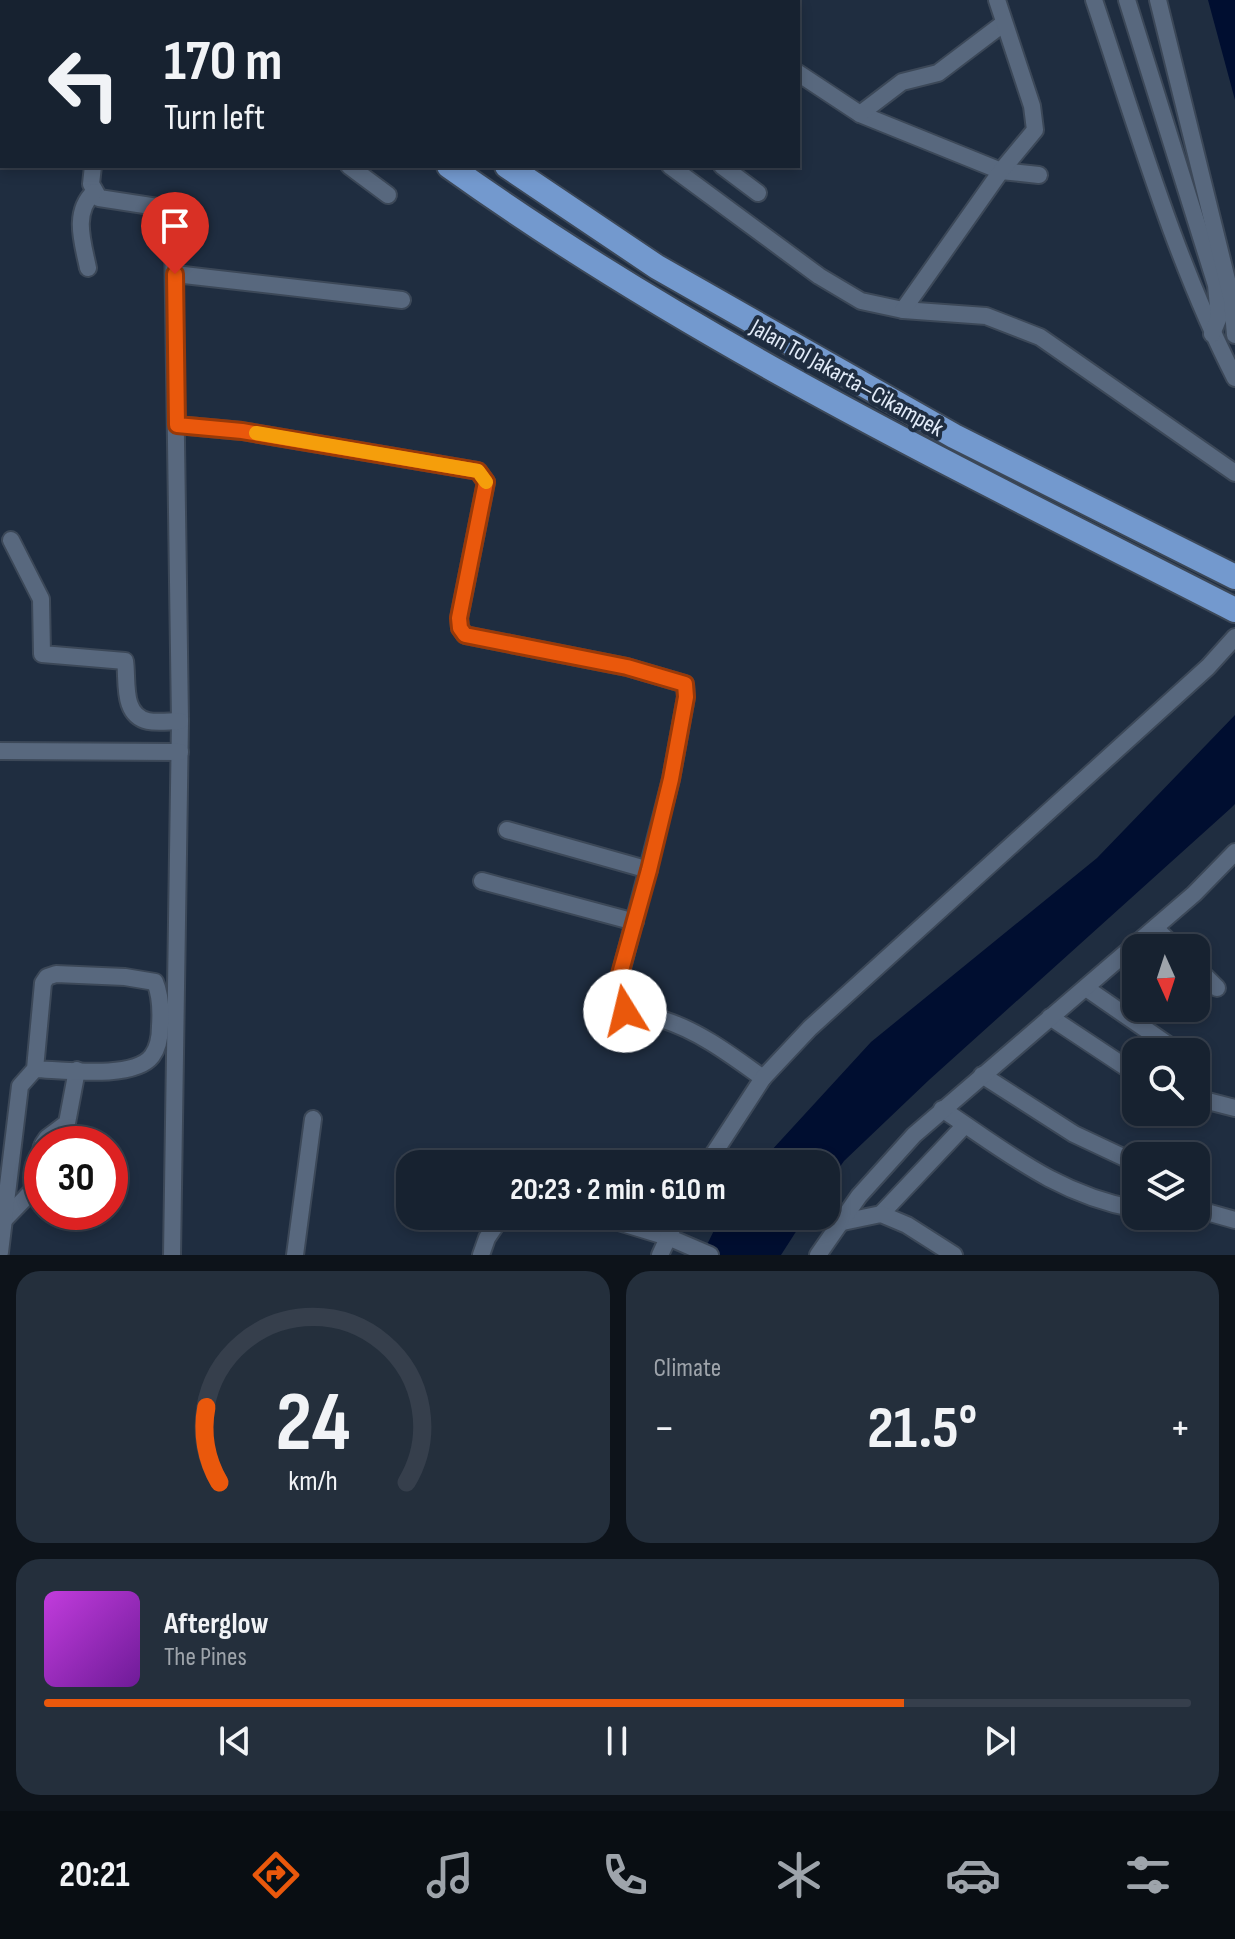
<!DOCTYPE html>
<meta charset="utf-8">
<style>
body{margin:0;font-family:"Sofia Sans Condensed",sans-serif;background:#242f3c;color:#f1f3f6;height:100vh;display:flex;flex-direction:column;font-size:30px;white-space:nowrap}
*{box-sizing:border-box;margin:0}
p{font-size:26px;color:#9ea4ab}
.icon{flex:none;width:44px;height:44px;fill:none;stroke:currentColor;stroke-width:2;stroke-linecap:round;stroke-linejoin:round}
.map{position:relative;height:1255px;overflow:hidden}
.side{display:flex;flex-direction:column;gap:16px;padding:16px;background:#0d131a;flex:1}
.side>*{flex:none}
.banner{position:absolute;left:0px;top:0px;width:800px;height:168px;box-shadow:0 4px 12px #0003,0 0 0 2px #363f4c;background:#172230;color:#f1f3f6;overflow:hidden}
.needle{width:52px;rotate:177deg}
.tools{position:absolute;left:1122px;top:934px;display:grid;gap:16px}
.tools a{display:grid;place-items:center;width:88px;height:88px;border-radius:16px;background:#172230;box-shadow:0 4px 12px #0003,0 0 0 2px #363f4c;font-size:40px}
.speed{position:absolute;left:24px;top:1126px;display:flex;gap:16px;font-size:40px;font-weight:700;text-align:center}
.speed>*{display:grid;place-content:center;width:104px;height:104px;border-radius:50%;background:#172230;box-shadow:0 4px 12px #0003,0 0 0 2px #363f4c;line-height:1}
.speed .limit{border:12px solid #d22;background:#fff;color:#111}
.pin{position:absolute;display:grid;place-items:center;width:68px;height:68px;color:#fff;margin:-82px -34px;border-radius:50% 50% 50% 0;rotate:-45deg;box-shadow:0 0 8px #0007}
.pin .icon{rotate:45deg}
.me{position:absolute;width:88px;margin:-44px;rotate:351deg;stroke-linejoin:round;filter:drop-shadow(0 0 6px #0008)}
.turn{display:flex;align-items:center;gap:28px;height:168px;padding:0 32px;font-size:36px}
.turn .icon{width:104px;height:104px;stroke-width:2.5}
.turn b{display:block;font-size:56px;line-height:68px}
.big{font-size:60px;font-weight:700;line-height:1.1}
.side .tile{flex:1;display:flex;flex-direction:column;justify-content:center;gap:12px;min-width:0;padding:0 28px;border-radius:24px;background:#242f3c}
.side .dial{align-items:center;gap:0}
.dial svg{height:208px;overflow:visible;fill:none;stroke:#363f4c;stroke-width:7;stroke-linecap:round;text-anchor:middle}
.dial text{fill:#f1f3f6;stroke:none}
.song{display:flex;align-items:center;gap:24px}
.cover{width:96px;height:96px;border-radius:12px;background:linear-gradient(135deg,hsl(290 70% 55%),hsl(280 70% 35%))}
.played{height:8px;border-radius:4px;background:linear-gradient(90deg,#ea580c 75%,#363f4c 75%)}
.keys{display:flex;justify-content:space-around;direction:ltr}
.heat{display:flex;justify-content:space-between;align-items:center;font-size:44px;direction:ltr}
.side .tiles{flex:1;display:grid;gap:16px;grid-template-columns:1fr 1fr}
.tile:last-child{grid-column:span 2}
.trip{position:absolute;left:396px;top:1150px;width:444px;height:80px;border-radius:24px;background:#172230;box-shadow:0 4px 12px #0003,0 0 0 2px #363f4c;font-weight:700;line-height:80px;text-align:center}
.dock{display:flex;height:128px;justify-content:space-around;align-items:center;background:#090e13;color:#9ea4ab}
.dock .icon{width:56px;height:56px}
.dock .current{color:#ea580c}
.dock b{font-size:36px;color:#f1f3f6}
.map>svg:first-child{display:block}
.water{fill:#000e30}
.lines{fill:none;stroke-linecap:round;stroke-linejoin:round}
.minor-casing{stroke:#3c4858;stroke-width:20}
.highway-casing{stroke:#3c4858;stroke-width:28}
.minor{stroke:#58687e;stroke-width:16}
.highway{stroke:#7399ce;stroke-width:24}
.route-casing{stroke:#983908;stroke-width:20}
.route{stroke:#ea580c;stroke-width:14}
.slow{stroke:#f59e0b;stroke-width:14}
.labels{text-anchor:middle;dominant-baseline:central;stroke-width:8;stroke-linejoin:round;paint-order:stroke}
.street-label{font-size:24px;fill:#e2ebf8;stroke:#1f2d40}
</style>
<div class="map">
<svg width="1235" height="1255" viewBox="0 0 1235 1255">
<rect width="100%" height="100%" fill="#1f2d40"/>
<!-- water -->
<g class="water">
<polygon points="1208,0 1235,0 1235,100"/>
<polygon points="1235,715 1235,804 1231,808 929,1080 844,1161 826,1187 826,1164 759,1164 871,1042 1097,858"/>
<polygon points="721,1216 806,1216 781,1255 702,1255"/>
</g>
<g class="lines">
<!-- minor casing -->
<g class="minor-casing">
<g id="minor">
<polyline points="127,0 130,2"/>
<polyline points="440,0 443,2"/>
<polyline points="687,0 690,2"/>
<path d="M1094,0c42,125 81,261 141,378"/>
<polyline points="1127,0 1216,285 1219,317 1212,334"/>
<polyline points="1158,0 1232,300 1235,335"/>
<polyline points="472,2 474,0"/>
<polyline points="643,2 644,0"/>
<polyline points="798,73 860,114 1001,171 1039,175"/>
<polyline points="860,114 902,82 938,73 1004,23"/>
<polyline points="93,166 91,184 99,198 164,208 170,216 173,233 180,721 172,1255"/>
<polyline points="349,166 388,195"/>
<polyline points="670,166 819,276 861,301 903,310 986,316 1040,337 1235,473"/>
<polyline points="722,166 758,193"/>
<path d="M88,268c-5,-25 -16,-55 6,-76"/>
<polyline points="175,274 402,300"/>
<polyline points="903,310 1001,171 1035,130 1032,106 997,0"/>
<path d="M177,425l65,6 236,40 8,11 -27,136 1,10 5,7 162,32 58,17 1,13 -15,82 -57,220c9,18 33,16 50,21 37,12 68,36 99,58"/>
<path d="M11,540l30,59 1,55 83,7c3,19 -4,54 23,60 10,2 22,0 32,0"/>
<polyline points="0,751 180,752"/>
<polyline points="507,830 649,870"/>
<polyline points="482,881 635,922"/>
<polyline points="1155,928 1176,948"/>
<polyline points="1196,967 1217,988"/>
<polyline points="1086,988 1167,1044"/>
<polyline points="1050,1017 1136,1074"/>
<polyline points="982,1075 1074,1134 1125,1158"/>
<polyline points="1196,1098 1235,1108"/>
<path d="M942,1109c65,43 114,85 194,100"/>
<polyline points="43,1144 47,1138 67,1123 77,1070"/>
<polyline points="707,1164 763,1078 810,1028 1208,667 1235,637"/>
<polyline points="1196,1209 1235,1220"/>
<polyline points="881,1214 965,1125"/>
<polyline points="599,1216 668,1237 710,1255"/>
<polyline points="4,1220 33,1190 42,1146"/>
<polyline points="838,1223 881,1214 907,1225 954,1255"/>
<path d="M0,1252l20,-166 15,-17c28,1 99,11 117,-13 6,-8 8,-20 8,-30 1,-15 1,-30 -5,-44l-30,-5 -69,-3 -9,3 -4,6 -8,86"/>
<polyline points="295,1255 313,1119"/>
<polyline points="481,1255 487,1238 502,1216"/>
<polyline points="660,1255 678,1216"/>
<polyline points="818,1255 859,1196 914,1135 1194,894 1235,852"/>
</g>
</g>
<!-- highway casing -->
<g class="highway-casing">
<g id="highway">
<polyline points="223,0 226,2"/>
<polyline points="274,0 277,2"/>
<path d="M449,166c246,176 518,307 786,444"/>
<polyline points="507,166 657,267 954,436 1235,577"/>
</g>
</g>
<!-- minor -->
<use href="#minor" class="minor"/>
<!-- highway -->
<use href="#highway" class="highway"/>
</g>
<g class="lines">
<!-- route casing -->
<g class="route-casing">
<path id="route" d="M175,274l2,151 65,6 236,40 8,11 -27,136 1,10 5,7 162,32 58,17 1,13 -15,82 -22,91 -34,122c-1,10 2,14 10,19"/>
</g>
<!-- route -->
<use href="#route" class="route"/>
<!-- slow -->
<polyline class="slow" points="256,433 478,471 486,482"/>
</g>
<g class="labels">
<!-- street labels -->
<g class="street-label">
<text transform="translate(847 378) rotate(29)">Jalan Tol Jakarta–Cikampek</text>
</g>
</g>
</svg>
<div class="tools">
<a><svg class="needle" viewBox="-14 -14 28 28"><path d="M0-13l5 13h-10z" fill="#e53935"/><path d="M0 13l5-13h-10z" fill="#9ea4ab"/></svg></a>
<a><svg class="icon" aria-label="search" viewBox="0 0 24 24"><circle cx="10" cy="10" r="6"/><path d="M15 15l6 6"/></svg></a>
<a><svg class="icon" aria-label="layers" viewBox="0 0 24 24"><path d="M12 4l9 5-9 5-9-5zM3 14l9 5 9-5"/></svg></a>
</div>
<div class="speed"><div class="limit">30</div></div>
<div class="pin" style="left:175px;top:274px;background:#d93025"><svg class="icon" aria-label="arrive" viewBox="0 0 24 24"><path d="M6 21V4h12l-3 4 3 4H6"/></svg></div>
<svg class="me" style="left:625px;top:1011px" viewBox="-20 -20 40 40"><circle r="19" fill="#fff"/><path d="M0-13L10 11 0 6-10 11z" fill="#ea580c"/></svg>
<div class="trip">20:23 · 2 min · 610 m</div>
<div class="banner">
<div class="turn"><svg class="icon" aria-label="left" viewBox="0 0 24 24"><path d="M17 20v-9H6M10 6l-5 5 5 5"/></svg><div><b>170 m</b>Turn left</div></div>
</div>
</div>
<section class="side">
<div class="tiles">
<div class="tile dial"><svg viewBox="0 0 100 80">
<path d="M14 69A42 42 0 1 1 86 69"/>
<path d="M14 69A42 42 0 0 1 9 40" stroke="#ea580c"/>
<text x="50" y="56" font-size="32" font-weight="700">24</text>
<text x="50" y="72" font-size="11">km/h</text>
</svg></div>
<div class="tile"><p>Climate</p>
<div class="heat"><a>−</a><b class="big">21.5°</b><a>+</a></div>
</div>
<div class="tile">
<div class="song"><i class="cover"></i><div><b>Afterglow</b><p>The Pines</p></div></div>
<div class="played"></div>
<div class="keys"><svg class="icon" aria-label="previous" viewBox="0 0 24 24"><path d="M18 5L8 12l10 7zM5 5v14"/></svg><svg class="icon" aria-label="pause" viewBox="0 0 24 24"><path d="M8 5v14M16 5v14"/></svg><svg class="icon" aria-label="next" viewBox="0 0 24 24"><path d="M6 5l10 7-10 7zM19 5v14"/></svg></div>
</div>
</div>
</section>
<nav class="dock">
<b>20:21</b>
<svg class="icon current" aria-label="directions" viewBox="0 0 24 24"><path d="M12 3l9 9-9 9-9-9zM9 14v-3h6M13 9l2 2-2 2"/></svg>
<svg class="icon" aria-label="music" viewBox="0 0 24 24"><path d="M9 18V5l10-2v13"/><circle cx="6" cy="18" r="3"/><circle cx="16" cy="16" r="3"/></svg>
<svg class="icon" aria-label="phone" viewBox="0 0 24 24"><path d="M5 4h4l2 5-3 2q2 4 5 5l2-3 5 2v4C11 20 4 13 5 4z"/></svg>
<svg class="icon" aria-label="climate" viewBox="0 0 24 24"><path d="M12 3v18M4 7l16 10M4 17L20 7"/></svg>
<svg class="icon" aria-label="car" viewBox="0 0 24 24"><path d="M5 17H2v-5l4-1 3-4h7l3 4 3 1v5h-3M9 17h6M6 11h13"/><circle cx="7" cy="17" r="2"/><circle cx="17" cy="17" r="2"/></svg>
<svg class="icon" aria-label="filters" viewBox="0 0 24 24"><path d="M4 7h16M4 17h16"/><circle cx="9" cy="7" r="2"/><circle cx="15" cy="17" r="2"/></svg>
</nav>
